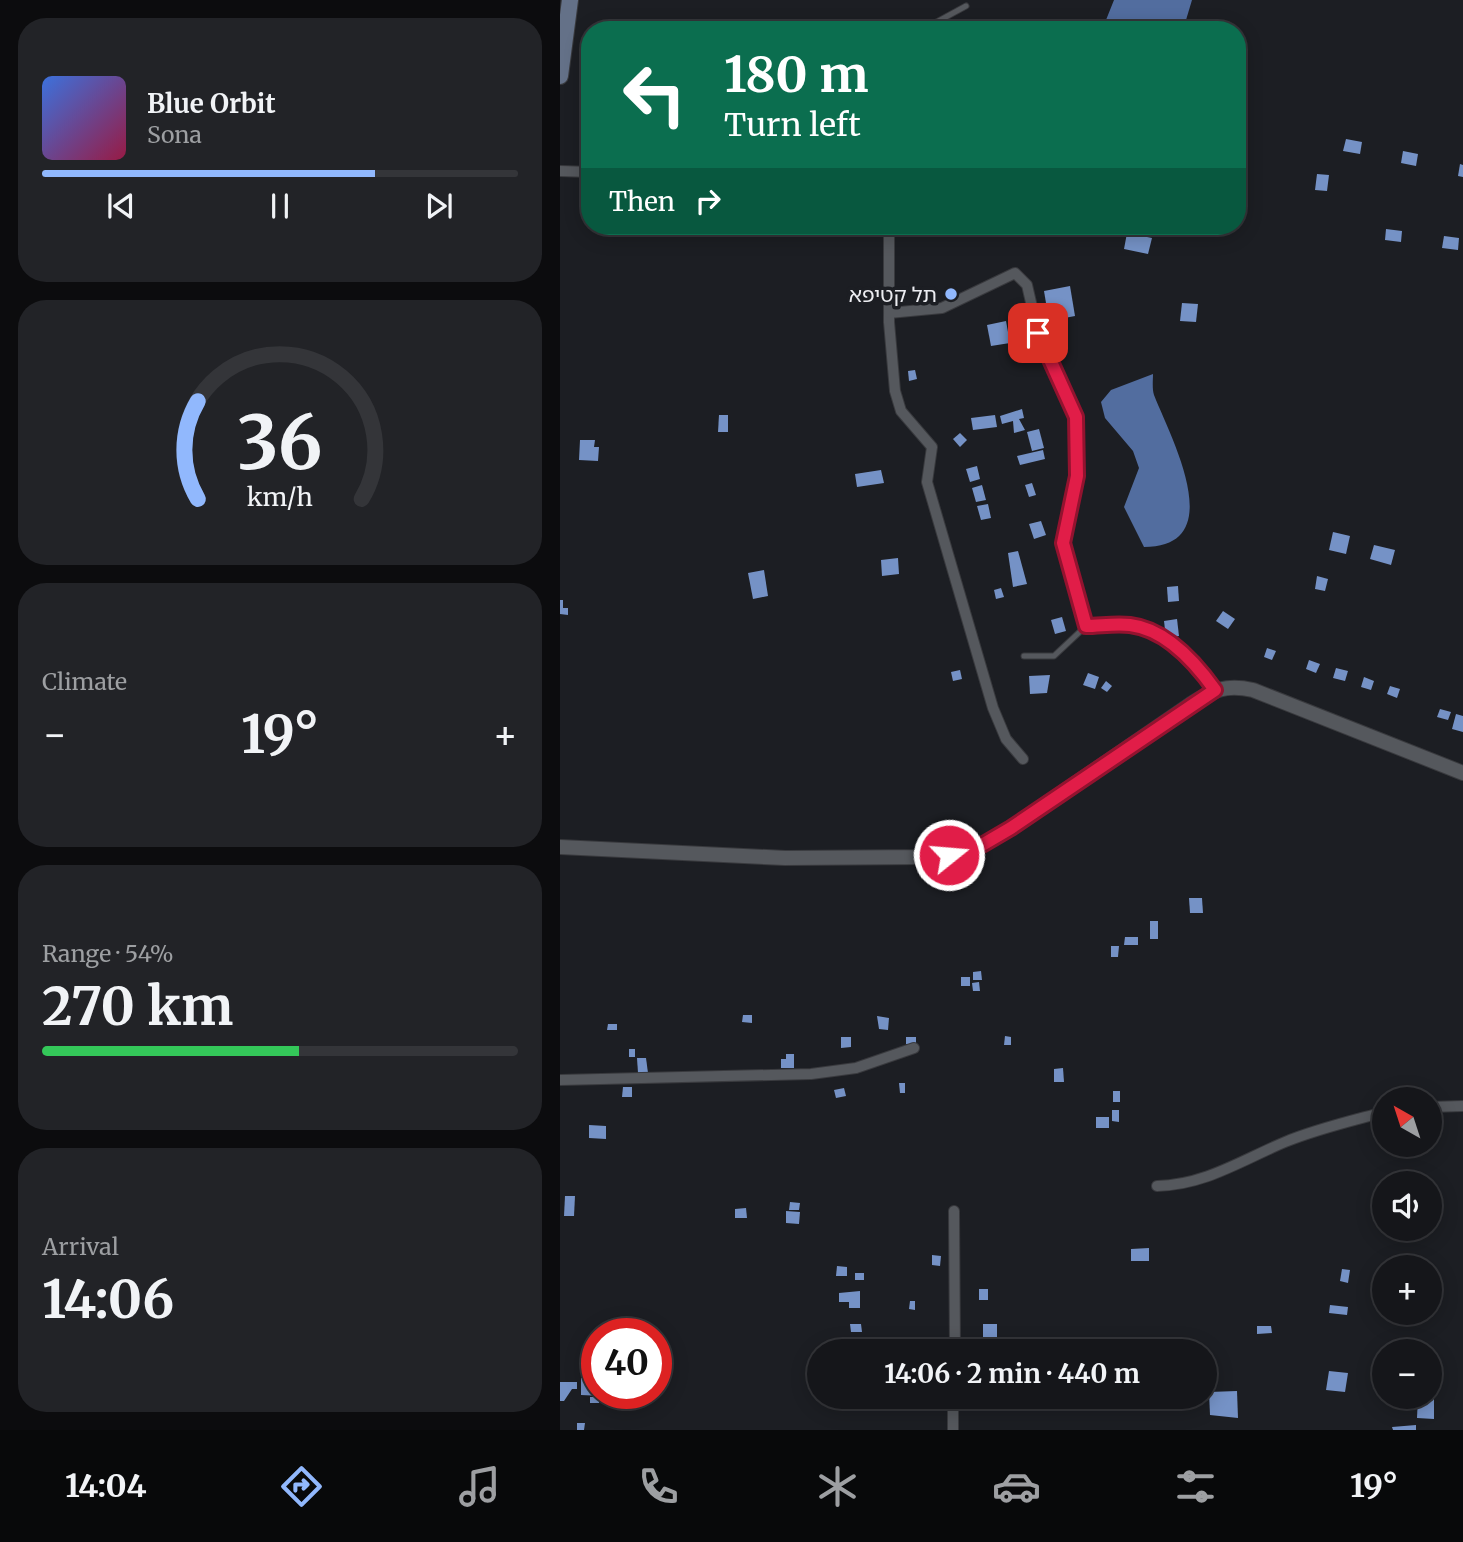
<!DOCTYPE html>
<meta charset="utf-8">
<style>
body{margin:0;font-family:Merriweather,"Noto Sans Hebrew",serif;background:#222327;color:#f1f3f6;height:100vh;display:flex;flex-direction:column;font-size:26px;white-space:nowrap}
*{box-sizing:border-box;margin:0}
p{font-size:23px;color:#9d9fa2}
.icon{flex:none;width:38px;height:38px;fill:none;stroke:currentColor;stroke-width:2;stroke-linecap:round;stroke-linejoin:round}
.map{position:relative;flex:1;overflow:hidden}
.sheet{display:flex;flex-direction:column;gap:18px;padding:18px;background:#0c0c0e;width:560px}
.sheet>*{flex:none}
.top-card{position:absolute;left:21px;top:21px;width:665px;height:214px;border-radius:28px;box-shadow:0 4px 18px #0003,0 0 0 2px #343539;background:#0b6e4f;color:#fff;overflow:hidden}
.needle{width:46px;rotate:321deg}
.buttons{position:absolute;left:812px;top:1087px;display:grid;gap:14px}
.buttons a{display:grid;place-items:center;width:70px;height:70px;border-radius:50%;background:#15161a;box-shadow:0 4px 18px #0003,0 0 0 2px #343539;font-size:35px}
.speed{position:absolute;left:21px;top:1318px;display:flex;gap:14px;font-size:35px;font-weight:700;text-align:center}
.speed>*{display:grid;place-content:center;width:91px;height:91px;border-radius:50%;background:#15161a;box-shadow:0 4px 18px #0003,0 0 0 2px #343539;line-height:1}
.speed .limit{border:10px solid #d22;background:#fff;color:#111}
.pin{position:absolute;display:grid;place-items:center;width:60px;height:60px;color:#fff;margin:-30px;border-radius:14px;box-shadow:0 4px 10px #0006}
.me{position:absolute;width:77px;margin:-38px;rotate:73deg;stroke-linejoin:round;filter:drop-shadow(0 0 5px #0008)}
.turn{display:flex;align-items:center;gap:24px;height:147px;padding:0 28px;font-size:32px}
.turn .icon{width:91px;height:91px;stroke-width:2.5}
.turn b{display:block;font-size:49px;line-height:60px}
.then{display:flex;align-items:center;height:66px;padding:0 28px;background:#0003;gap:14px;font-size:26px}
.big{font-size:52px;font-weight:700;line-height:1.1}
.sheet .tile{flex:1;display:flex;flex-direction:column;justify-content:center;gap:10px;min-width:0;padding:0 24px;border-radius:28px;background:#222327}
.sheet .dial{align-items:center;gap:0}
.dial svg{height:182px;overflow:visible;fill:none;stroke:#343539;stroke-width:7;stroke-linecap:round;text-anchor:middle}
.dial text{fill:#f1f3f6;stroke:none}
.song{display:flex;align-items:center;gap:21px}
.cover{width:84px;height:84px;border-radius:10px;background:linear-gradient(135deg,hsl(220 70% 55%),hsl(340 70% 35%))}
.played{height:7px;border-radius:4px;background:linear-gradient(90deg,#91b8fd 70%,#343539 70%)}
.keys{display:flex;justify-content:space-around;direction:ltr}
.heat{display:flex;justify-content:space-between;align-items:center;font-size:38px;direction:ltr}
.charge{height:10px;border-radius:5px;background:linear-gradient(90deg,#34c759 54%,#343539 0)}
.trip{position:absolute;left:247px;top:1339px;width:410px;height:70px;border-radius:35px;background:#15161a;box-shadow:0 4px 18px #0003,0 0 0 2px #343539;font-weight:700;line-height:70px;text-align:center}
.tab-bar{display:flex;height:112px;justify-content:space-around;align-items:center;background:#08090a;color:#9d9fa2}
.tab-bar .icon{width:49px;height:49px}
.tab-bar .selected{color:#91b8fd}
.tab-bar b{font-size:32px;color:#f1f3f6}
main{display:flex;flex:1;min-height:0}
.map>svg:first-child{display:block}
.water{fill:#526d9f}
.building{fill:#7592c6}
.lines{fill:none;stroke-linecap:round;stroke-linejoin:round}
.service-casing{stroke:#393a3e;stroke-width:7}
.minor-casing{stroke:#393a3e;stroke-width:12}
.tertiary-casing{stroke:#393a3e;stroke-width:16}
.secondary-casing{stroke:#393a3e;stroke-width:18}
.service{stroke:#55585d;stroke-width:5}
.minor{stroke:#55585d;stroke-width:10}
.tertiary{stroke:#55585d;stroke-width:14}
.secondary{stroke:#647188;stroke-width:16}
.route-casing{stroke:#92132f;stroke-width:18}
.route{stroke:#e11d48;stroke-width:12}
.poi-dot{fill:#91b8fd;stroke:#1c1e23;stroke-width:2.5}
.labels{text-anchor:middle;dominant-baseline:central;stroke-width:7;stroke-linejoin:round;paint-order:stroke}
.poi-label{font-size:21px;fill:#ecedf1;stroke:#1c1e23;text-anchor:end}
</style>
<main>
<section class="sheet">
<div class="tile">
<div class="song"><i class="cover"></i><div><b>Blue Orbit</b><p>Sona</p></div></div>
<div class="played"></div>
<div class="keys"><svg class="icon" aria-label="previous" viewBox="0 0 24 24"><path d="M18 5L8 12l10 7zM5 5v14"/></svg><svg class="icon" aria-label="pause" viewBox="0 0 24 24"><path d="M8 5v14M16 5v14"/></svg><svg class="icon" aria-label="next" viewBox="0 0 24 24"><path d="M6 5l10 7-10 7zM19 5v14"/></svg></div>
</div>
<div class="tile dial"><svg viewBox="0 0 100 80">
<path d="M14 69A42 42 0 1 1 86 69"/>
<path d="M14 69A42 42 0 0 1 14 26" stroke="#91b8fd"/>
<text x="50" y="56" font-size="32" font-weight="700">36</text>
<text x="50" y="72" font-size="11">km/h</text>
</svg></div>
<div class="tile"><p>Climate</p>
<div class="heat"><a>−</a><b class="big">19°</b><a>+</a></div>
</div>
<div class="tile"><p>Range · 54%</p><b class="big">270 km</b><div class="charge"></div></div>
<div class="tile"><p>Arrival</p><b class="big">14:06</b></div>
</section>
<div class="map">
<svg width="903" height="1430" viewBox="0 0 903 1430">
<rect width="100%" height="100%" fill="#1c1e23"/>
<!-- water -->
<g class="water">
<polygon points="554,0 632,0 623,30 542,30"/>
<path d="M593,374c0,6 -1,15 1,21 16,41 77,152 -10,152l-20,-40 15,-39 -6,-17 -28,-33 -4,-16 10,-12z"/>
</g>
<!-- building -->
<g class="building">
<polygon points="786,139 802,142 800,154 783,151"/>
<polygon points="843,151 858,154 856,166 841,163"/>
<polygon points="900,164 903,165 903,177 898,176"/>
<polygon points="757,174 769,175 767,191 755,190"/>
<rect x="443" y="226" width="23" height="3"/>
<polygon points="826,229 842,231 841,242 825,240"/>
<polygon points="567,233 592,238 588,254 564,249"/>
<polygon points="884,236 899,238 898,250 882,248"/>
<polygon points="510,286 515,316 489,321 484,291"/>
<polygon points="622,303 638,304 636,322 620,321"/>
<polygon points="446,321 450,343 431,346 427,325"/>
<polygon points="355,370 357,379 349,381 348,371"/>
<polygon points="462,409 464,418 459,419 465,430 454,433 453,421 442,424 440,416"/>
<polygon points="159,415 168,415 168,432 158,432"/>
<polygon points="435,415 437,427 413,430 411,418"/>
<polygon points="479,429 484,448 472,451 467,432"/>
<polygon points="400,433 407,440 400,447 393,439"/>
<polygon points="20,440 35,440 34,447 39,447 38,461 19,460"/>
<polygon points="483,450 485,459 460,465 457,456"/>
<polygon points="417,466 420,479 410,482 406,469"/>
<polygon points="321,470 324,483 297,487 295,474"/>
<polygon points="472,483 476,495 469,497 465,485"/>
<polygon points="422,485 426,500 416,502 412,488"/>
<polygon points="428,504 431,518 421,520 417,506"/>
<polygon points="481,521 486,535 474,539 469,524"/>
<polygon points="773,532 790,536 786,554 769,550"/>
<polygon points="814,545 835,550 831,565 810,559"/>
<polygon points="458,551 467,584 453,587 448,553"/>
<polygon points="338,558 339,574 322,576 321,560"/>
<polygon points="204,570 208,596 193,599 188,573"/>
<polygon points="757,576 768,579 765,591 755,589"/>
<polygon points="618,586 619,601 608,602 607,587"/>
<polygon points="441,588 444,597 436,599 434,590"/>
<polygon points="0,600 3,600 3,608 8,608 8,615 0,614"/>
<polygon points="663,611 675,619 668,629 656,621"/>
<polygon points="502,617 506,631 495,634 491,620"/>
<polygon points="617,619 619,636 606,638 604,621"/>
<polygon points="707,648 716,651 712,660 704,657"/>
<polygon points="749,660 760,664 756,673 746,669"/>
<polygon points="776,668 788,671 785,681 773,678"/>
<polygon points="400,670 402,679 393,681 391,672"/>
<polygon points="528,673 539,677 535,689 523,685"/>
<polygon points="490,675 487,693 470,694 469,676"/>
<polygon points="804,677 814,681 811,690 801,687"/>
<polygon points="546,681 552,686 547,692 541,688"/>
<polygon points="830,686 840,689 837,698 827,694"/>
<polygon points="880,709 891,712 888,720 877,717"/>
<polygon points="896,714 903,716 903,732 892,729"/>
<polygon points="399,826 408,828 407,836 398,835"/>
<polygon points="629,898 642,898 643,913 630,913"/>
<rect x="590" y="921" width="8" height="18"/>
<polygon points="565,937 578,937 578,945 564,945"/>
<polygon points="551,946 559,946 558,957 551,957"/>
<polygon points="421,971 422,980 413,980 413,972"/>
<rect x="401" y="977" width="9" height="9"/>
<polygon points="419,982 420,991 413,991 412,983"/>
<polygon points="183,1015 192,1015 192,1023 182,1022"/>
<polygon points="317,1016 329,1018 328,1030 319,1029"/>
<polygon points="48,1024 57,1024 57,1030 47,1030"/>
<polygon points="445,1036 451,1037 451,1045 444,1045"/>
<polygon points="281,1037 291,1037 291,1047 281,1048"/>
<rect x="346" y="1037" width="10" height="7"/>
<rect x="69" y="1049" width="6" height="8"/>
<polygon points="226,1054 234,1054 234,1068 221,1068 221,1059 226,1059"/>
<polygon points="77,1058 86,1058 88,1073 78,1073"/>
<polygon points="503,1068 504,1082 494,1082 494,1069"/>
<polygon points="339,1083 345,1083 345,1093 340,1093"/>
<polygon points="63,1087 72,1087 72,1097 62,1097"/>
<polygon points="284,1088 286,1096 276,1098 274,1090"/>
<rect x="553" y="1091" width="7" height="11"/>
<polygon points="552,1110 559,1110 559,1122 552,1121"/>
<rect x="536" y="1117" width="13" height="11"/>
<polygon points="29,1125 46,1126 46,1139 29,1138"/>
<polygon points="5,1196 15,1196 14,1216 4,1216"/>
<polygon points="230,1202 240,1203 239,1210 229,1210"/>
<polygon points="186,1208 187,1218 175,1218 175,1209"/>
<polygon points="226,1211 240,1212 239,1224 226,1223"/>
<polygon points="589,1248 589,1261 571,1261 571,1249"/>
<polygon points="372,1255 381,1256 380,1266 372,1265"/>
<polygon points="277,1266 287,1267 287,1276 276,1276"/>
<polygon points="782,1269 790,1270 788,1283 780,1281"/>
<rect x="295" y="1273" width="9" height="7"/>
<rect x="419" y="1289" width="9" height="11"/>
<polygon points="300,1291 300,1308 289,1308 289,1302 279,1302 279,1293"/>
<polygon points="350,1301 355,1301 355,1310 349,1309"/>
<polygon points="770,1305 788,1307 787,1315 769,1313"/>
<polygon points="290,1324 301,1324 302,1332 291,1332"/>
<rect x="423" y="1324" width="14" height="13"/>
<polygon points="697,1326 711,1326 712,1333 697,1334"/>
<polygon points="368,1342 381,1343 381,1351 368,1351"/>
<polygon points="769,1371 788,1373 785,1392 766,1390"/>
<polygon points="21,1378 37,1378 37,1393 42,1396 21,1395"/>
<polygon points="0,1382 17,1382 17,1389 12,1389 4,1401 0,1401"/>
<polygon points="677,1391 678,1418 650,1415 649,1392"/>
<polygon points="858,1396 874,1396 874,1419 857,1418"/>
<polygon points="30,1397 40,1397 39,1403 30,1403"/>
<polygon points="17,1423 25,1423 24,1430 17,1430"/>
<polygon points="856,1425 856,1430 833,1430 832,1427"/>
</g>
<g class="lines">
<!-- service casing -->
<g class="service-casing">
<g id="service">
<polyline points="362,30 406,6"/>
<path d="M464,656h30l32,-30c14,0 29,-3 44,-1 35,4 65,37 85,64"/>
</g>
</g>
<!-- minor casing -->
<g class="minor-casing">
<g id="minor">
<polyline points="0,171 30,172"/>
<polyline points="329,226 329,322 335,391 341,411 372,447 367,482 433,708 446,739 463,759"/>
<polyline points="329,313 382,308 455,273 467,285 478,333 516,417 517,476 503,543 526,626"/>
<polyline points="0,1080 251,1074 296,1068 354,1048"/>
<polyline points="870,1107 903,1106"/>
<path d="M597,1186c48,-1 85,-26 128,-44 31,-13 66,-21 99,-30"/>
<polyline points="394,1211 395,1351"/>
<polyline points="393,1430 393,1396"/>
</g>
</g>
<!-- tertiary casing -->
<g class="tertiary-casing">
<path id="tertiary" d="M0,847l225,11 141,-1 23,-2 33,-10 29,-17 180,-124c22,-14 35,-20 62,-14l210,83"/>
</g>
<!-- secondary casing -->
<g class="secondary-casing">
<polyline id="secondary" points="0,76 10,0"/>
</g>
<!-- service -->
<use href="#service" class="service"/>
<!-- minor -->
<use href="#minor" class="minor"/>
<!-- tertiary -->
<use href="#tertiary" class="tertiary"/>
<!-- secondary -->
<use href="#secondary" class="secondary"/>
</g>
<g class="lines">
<!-- route casing -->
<g class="route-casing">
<path id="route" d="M389,855l33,-10 29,-17 204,-138c-20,-28 -50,-61 -85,-65 -15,-2 -30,1 -44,1l-23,-83 14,-67 -1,-59 -38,-84"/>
</g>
<!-- route -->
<use href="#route" class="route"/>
</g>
<!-- markers -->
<circle class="poi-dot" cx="391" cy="294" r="7"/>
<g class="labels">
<!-- poi labels -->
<g class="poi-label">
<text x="377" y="294">תל קטיפא</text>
</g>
</g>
</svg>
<div class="buttons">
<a><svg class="needle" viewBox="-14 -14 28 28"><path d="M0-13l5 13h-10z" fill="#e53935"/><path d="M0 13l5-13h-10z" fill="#9d9fa2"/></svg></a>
<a><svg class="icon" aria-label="sound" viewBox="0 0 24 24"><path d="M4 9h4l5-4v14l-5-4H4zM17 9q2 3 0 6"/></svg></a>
<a>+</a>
<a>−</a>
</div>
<div class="speed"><div class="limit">40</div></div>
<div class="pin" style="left:478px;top:333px;background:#d93025"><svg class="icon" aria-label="arrive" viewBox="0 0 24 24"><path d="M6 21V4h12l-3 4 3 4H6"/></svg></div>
<svg class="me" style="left:389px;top:855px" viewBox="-20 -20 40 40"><circle r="17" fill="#e11d48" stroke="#fff" stroke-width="3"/><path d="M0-11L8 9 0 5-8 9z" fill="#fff"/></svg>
<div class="trip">14:06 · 2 min · 440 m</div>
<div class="top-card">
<div class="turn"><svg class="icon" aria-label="left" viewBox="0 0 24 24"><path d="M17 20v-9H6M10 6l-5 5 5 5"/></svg><div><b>180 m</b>Turn left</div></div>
<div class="then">Then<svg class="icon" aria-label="right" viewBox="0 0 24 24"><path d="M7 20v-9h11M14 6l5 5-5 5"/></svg></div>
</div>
</div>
</main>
<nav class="tab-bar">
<b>14:04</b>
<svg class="icon selected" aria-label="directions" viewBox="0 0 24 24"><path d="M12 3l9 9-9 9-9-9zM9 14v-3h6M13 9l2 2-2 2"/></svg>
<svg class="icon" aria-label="music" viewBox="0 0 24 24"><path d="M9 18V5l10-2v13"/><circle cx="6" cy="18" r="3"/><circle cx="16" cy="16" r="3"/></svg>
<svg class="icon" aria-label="phone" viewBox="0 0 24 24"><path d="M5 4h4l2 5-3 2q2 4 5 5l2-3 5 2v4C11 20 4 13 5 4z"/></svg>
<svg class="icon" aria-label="climate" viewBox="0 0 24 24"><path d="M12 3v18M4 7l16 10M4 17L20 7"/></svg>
<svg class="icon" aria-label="car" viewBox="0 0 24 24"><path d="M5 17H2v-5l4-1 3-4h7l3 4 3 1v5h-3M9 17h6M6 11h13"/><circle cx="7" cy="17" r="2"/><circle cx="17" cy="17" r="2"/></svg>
<svg class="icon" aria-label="filters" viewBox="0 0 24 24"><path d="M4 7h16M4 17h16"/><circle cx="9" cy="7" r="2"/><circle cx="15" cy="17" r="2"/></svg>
<b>19°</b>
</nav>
